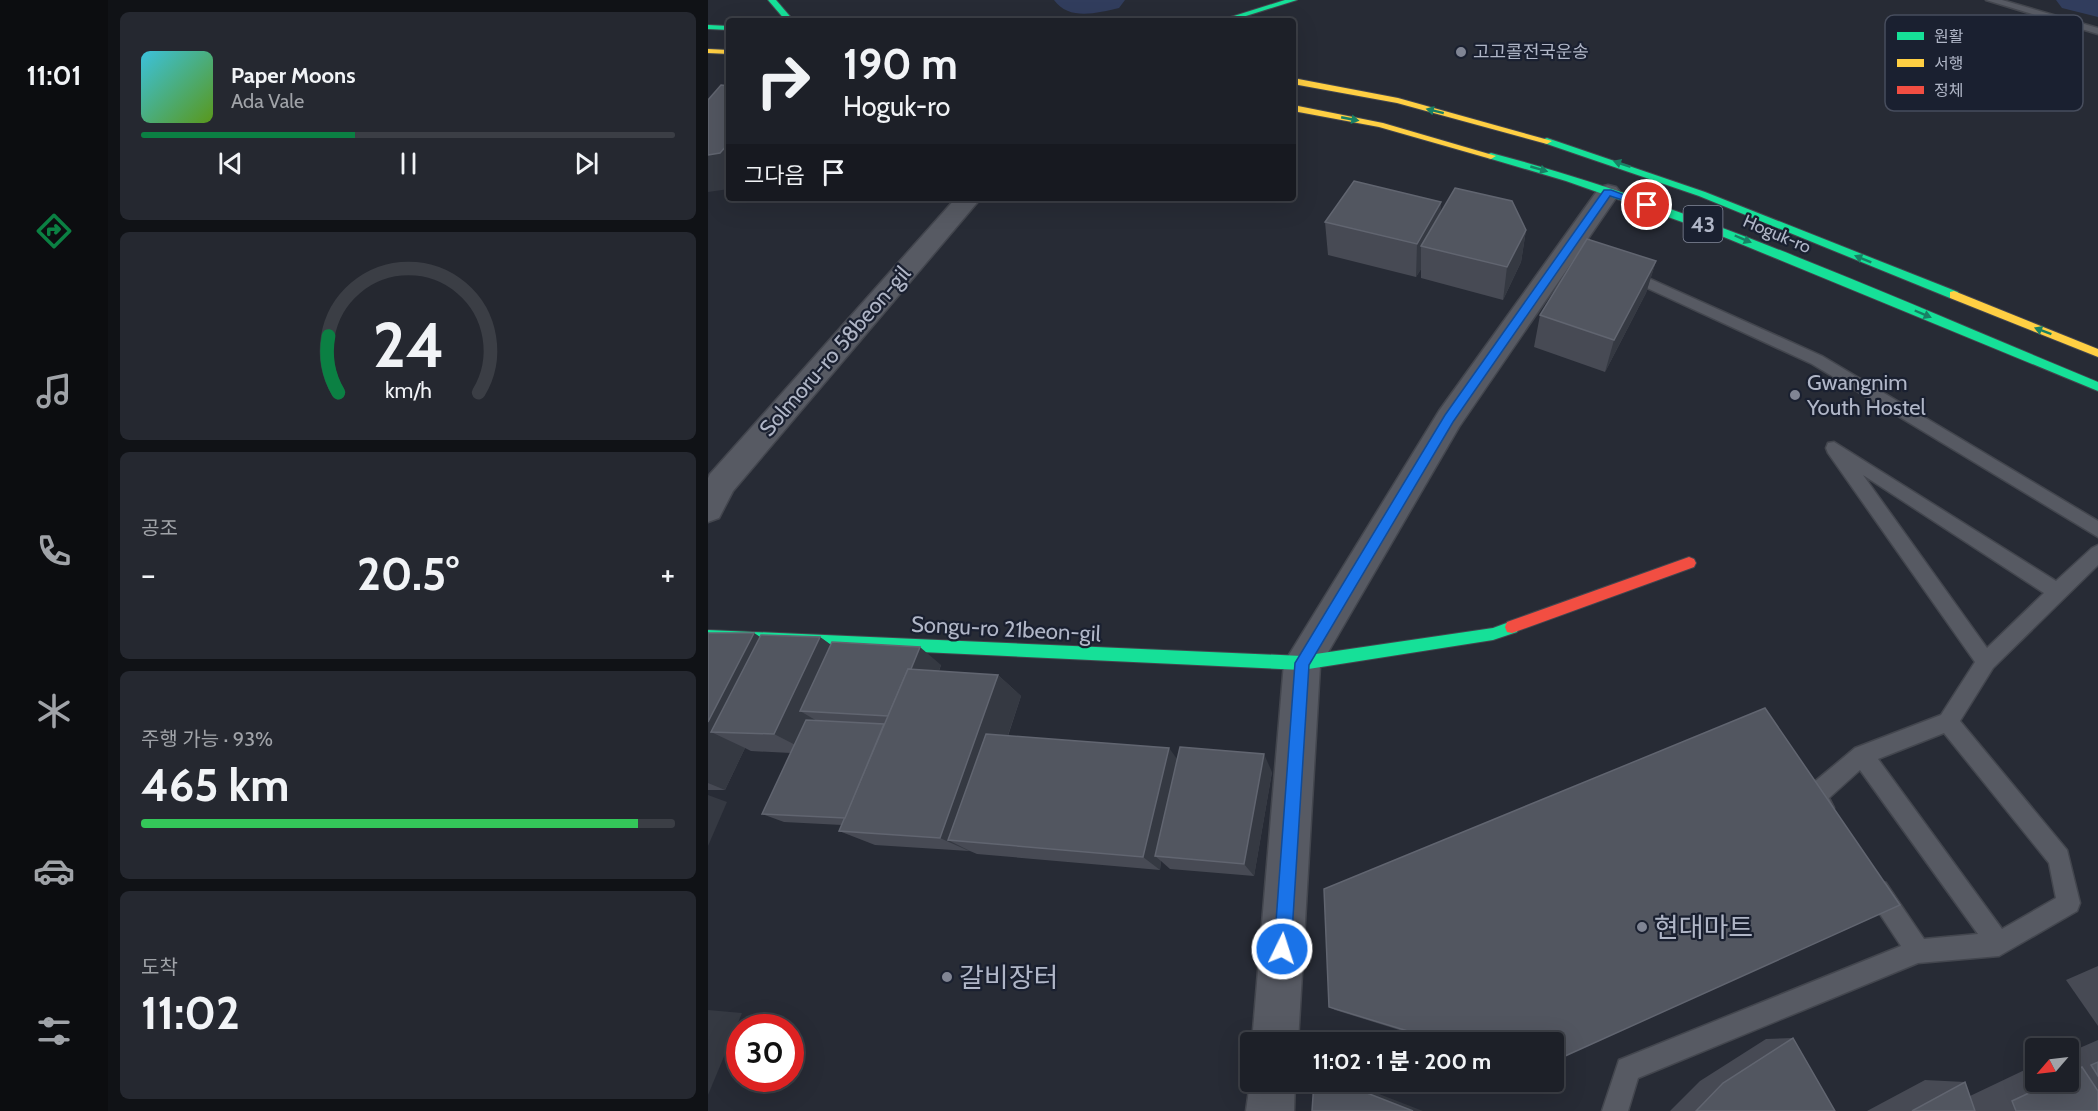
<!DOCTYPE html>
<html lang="ko">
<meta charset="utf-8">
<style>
body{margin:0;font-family:Cabin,"Noto Sans KR",sans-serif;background:#252830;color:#f1f3f6;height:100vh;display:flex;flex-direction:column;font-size:22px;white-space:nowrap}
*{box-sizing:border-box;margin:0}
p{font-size:20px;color:#a0a3a8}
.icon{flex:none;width:33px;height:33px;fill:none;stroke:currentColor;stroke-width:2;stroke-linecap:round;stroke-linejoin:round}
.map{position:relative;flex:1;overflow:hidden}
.drawer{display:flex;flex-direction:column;gap:12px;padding:12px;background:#101216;width:600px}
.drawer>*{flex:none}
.hud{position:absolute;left:18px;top:18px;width:570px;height:183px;border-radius:6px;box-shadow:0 6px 24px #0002,0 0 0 2px #3b3e45;background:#1d2028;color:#f1f3f6;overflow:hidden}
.needle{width:39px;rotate:242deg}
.controls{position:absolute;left:1317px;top:1038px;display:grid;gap:12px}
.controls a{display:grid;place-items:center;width:54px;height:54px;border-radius:6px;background:#1d2028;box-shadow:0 6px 24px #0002,0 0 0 2px #3b3e45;font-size:30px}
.speed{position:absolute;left:18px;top:1014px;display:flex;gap:12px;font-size:30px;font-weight:700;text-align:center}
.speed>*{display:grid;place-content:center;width:78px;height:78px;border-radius:50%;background:#1d2028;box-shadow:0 6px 24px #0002,0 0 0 2px #3b3e45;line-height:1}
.speed .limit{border:9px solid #d22;background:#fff;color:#111}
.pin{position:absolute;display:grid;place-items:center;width:51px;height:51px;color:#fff;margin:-26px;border:3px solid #fff;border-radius:50%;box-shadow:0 2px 6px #0007}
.me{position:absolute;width:66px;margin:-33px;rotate:4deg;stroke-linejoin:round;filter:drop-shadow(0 0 4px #0008)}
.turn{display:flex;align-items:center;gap:21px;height:126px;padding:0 18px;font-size:27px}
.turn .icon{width:78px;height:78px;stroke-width:2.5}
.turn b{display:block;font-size:42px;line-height:51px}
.then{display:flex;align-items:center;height:57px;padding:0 18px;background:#0003;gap:12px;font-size:22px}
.big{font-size:45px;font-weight:800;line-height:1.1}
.drawer .card{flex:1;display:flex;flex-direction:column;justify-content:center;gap:9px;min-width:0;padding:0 21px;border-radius:9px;background:#252830}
.drawer .dial{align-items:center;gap:0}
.dial svg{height:156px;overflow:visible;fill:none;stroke:#3b3e45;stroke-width:7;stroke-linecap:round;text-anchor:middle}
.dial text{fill:#f1f3f6;stroke:none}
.song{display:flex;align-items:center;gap:18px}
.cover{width:72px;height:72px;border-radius:9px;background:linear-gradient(135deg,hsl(190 70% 55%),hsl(90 70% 35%))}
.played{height:6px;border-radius:3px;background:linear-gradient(90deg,#0b8043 40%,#3b3e45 40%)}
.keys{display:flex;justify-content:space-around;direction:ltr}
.heat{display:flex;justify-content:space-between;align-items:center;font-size:33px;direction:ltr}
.charge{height:9px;border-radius:4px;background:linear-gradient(90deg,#34c759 93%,#3b3e45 0)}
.trip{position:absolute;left:532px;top:1032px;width:324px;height:60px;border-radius:6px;background:#1d2028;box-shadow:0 6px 24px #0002,0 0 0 2px #3b3e45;font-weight:800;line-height:60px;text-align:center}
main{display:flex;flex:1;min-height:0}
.tab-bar{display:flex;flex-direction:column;width:108px;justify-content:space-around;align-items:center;background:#0c0d10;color:#a0a3a8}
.tab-bar .icon{width:42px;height:42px}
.tab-bar .selected{color:#0b8043}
.tab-bar b{font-size:27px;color:#f1f3f6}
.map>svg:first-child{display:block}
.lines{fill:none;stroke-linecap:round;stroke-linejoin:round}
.river{fill:#313d5d;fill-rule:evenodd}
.lane-casing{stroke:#43464e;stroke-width:3}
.street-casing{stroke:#43464e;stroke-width:3}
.fast-casing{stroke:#43464e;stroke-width:2}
.slow-casing{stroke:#43464e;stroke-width:2}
.jam-casing{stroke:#43464e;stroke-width:2}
.lane{fill:#575a63;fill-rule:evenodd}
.street{fill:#575a63;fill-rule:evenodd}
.fast{fill:#16e098;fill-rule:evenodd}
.slow{fill:#ffcf43;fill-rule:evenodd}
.jam{fill:#f24e42;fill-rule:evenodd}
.wall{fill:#474a54}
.shaded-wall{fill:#353942}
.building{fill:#525660;stroke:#616570;stroke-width:1.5}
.oneway{fill:#188064}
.route{fill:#1a73e8;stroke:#114b97;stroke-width:1.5}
.poi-dot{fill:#808594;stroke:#1a2030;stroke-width:2}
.labels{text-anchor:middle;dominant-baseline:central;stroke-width:4.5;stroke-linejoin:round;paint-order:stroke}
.far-poi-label{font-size:18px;fill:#b0b6c7;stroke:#1a2030;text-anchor:start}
.far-street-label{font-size:18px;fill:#b0b6c7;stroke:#1a2030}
.shield{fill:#1a2030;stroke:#83899a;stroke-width:1.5}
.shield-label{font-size:21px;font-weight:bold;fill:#b0b6c7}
.street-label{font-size:22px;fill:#b0b6c7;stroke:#1a2030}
.poi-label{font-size:22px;fill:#b0b6c7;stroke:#1a2030;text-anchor:start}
.near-poi-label{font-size:27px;fill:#b0b6c7;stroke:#1a2030;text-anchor:start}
.key{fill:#1a2030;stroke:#474d5d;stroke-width:1.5}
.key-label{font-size:16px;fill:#b0b6c7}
</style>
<main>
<nav class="tab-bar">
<b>11:01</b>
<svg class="icon selected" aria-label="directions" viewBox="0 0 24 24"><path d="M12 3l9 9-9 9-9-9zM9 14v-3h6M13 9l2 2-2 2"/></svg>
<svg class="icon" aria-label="music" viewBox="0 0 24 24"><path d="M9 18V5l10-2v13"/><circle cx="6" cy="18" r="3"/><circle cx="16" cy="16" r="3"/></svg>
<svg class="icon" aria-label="phone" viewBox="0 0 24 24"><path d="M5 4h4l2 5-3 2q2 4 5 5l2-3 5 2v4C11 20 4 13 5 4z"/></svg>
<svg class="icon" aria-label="climate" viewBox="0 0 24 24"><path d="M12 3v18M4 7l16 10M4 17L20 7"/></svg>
<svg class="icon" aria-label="car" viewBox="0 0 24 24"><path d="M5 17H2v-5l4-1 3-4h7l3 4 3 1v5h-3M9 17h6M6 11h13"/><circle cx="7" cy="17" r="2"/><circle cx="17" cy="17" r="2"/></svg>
<svg class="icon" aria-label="filters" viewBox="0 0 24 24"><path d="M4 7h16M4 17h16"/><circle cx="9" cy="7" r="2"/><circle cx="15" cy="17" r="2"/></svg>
</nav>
<section class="drawer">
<div class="card">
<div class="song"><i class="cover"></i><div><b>Paper Moons</b><p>Ada Vale</p></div></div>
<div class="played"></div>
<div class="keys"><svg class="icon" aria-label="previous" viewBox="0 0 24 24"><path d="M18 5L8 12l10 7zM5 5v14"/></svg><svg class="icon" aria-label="pause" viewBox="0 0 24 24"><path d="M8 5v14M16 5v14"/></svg><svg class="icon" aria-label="next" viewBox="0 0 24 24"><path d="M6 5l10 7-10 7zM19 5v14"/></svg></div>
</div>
<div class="card dial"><svg viewBox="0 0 100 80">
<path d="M14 69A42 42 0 1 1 86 69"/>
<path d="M14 69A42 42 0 0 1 9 40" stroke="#0b8043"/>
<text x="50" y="56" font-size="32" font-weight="700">24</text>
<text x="50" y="72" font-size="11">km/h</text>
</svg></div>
<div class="card"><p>공조</p>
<div class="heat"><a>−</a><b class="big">20.5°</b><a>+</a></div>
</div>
<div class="card"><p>주행 가능 · 93%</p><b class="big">465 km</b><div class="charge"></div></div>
<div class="card"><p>도착</p><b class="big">11:02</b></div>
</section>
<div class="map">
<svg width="1390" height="1111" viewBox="0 0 1390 1111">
<rect width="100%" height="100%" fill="#272b35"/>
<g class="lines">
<!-- river -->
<g class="river">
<path d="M346,0h71l-6,8c-22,5 -50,13 -65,-8z"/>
<polygon points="1348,0 1390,0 1390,17 1354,8"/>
</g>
<!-- lane casing -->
<g class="lane-casing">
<g id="lane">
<polygon points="1278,0 1294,0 1390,28 1390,34"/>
<polygon points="918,268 1114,356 1390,521 1390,537 1104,364 913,276 911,273 913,270"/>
<path d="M1126,442l222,139 36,-33 6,-3v20l-105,103 -33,53 107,129 13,53 -3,8 -78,45 -81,7 -280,115 -10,33h-26l17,-51 282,-114 -31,-47 -3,-8 3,-8 8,-3 8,3 38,56 54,-5 -118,-164 -31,28 5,10 -3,8 -8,3 -8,-3 -11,-20 3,-8 48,-40 86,-33 34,-53 -147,-209 -2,-5 2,-5zM1155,475l181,118 -57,55zM1236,733l105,130 7,35 -54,31 -124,-170z"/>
</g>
</g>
<!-- street casing -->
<g class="street-casing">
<g id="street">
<polygon points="900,185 908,187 912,192 751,427 612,666 590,1042 544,1042 576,663 731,411 892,187"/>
<polygon points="248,198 273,198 25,491 11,518 0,522 0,478 2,474"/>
<polygon points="543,1076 543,1082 587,1082 586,1111 538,1111"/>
</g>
</g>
<!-- fast casing -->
<g class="fast-casing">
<g id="fast">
<polygon points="60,0 68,0 86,21 78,21"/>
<polygon points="577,0 589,0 522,21 510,21"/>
<polygon points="0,25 21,26 21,30 0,29"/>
<polygon points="839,138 997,192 1250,292 1251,295 1250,298 1242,298 991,196 836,143 836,139"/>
<path d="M783,153c209,55 408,147 607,229v9l-379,-156 -153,-54 -78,-23v-4z"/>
<polygon points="804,621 809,622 811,627 809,632 785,640 594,670 0,642 0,630 594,656 785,628"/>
</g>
</g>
<!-- slow casing -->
<g class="slow-casing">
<g id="slow">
<polygon points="0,49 21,50 21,54 0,53"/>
<polygon points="585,78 690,98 844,141 839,144 689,103 585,84"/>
<polygon points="585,105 675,123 788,156 783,159 671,127 585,111"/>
<polygon points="1246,291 1390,349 1390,357 1242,298 1242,292"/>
</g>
</g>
<!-- jam casing -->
<g class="jam-casing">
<polygon id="jam" points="981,557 986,559 988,563 986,567 804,633 799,632 797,627 799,622"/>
</g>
<!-- lane -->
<use href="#lane" class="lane"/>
<!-- street -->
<use href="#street" class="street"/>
<!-- fast -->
<use href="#fast" class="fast"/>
<!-- slow -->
<use href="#slow" class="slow"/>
<!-- jam -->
<use href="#jam" class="jam"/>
</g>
<!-- wall -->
<g class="wall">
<polygon points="197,198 240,198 235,203"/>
<polygon points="733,213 818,230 813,262 795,300 713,278 713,269 708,277 620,255 617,222"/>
<polygon points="948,261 938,293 897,372 826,347 832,315"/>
<polygon points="0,633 46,633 52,637 112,637 123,645 233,665 231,671 290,675 313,696 300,736 564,772 546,876 462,869 453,861 452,870 269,854 262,851 261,851 167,845 131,831 134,825 76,822 54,814 83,753 43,751 37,748 17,790 0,790"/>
<polygon points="1390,966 1390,1026 1358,980"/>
<polygon points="621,1007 846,1042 730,1042 627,1010"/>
<polygon points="1085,1038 1127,1111 962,1111 992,1081 1058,1039"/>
<polygon points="1390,1040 1390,1111 1159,1111 1217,1080 1257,1082 1262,1096 1325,1066 1328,1066 1328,1082 1360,1082 1360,1053"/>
</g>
<!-- shaded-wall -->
<g class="shaded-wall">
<polygon points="21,143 21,189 0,192 0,155"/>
<polygon points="232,198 240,198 235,203"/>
<polygon points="733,202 732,235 713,246 713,269 708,277 709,244"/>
<polygon points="818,230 813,262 795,300 799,267"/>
<polygon points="948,261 938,293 897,372 906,340"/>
<polygon points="46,633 82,657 3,732 37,748 17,790 0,783 0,722"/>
<polygon points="112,637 144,660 92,711 116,725 103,753 66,734"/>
<polygon points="212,647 233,665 206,732 183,716"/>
<polygon points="290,675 313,696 264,842 240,840 262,851 261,851 232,838"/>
<polygon points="461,748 475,767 447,856 453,861 452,870 435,857"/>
<polygon points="556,754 564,772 546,876 536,864"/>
<polygon points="0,795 19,802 0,846"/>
<polygon points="0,1010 34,1013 0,1095"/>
<polygon points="631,1082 640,1082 715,1111 705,1111"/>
</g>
<!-- building -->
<g class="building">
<polygon points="13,85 21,86 21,143 12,153 0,155 0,100"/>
<polygon points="646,181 733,202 709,244 617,222"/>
<polygon points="747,188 804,201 818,230 799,267 713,246"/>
<polygon points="879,239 948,261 906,340 832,315"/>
<polygon points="0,633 46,633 0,722"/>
<polygon points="53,635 112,637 66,734 3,732"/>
<polygon points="124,642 212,647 203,669 200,669 180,716 92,711"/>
<polygon points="200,669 290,675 232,838 131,831"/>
<polygon points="1057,708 1192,905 846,1061 846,1042 735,1042 726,1039 621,1007 616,889"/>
<polygon points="98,720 176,724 137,818 54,814"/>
<polygon points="278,734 461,748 435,857 240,840"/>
<polygon points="472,747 556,754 536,864 447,856"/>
<polygon points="1085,1038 1127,1111 988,1111 1015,1083"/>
<polygon points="1390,1062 1390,1076 1383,1065"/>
<polygon points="1374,1067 1390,1091 1390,1111 1308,1111 1304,1101 1344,1082 1360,1082 1360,1073"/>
<polygon points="606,1082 631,1082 705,1111 604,1111"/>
<polygon points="1257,1082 1267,1111 1204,1111"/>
</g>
<!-- one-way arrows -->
<defs><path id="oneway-solid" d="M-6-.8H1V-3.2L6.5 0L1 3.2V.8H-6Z" transform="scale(1.5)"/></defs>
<g class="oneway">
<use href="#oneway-solid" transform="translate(727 111) rotate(-166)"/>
<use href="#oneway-solid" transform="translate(642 119) rotate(11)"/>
<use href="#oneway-solid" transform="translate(914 164) rotate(-161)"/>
<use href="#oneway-solid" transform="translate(831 169) rotate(16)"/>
<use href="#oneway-solid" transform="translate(1035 239) rotate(23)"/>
<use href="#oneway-solid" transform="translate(1155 259) rotate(-158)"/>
<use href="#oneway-solid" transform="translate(1215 314) rotate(23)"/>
<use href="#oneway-solid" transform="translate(1335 331) rotate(-159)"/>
</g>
<!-- route -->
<polygon class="route" points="896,190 903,190 944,205 939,208 902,196 745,422 601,665 583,949 581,955 574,958 568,955 566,949 587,663 737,415"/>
<!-- markers -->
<g class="poi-dot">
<circle cx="753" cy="52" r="6"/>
<circle cx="1087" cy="395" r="6"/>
<circle cx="934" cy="927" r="6"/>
<circle cx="239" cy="977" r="6"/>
</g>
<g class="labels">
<!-- far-poi labels -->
<g class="far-poi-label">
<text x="765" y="52">고고콜전국운송</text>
</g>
<!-- far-street labels -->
<g class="far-street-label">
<text transform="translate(1069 234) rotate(23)">Hoguk-ro</text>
</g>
<!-- shield labels -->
<rect class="shield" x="975.5" y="206" width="39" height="36" rx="4.5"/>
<g class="shield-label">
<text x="995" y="224">43</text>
</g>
<!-- street labels -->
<g class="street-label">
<text transform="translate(127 351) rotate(-49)">Solmoru-ro 58beon-gil</text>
<text transform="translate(298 629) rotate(3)">Songu-ro 21beon-gil</text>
</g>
<!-- poi labels -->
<g class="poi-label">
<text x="1099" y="382">Gwangnim<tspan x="1099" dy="25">Youth Hostel</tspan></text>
</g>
<!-- near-poi labels -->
<g class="near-poi-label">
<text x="946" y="927">현대마트</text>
<text x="251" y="977">갈비장터</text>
</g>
</g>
<!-- legend -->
<rect x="1177" y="15" width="198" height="96" rx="9" class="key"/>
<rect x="1189" y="32" width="27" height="8" fill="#16e098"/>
<rect x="1189" y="59" width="27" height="8" fill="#ffcf43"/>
<rect x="1189" y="86" width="27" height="8" fill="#f24e42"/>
<g class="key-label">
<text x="1226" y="42">원활</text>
<text x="1226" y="69">서행</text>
<text x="1226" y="96">정체</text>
</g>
</svg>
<div class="controls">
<a><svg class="needle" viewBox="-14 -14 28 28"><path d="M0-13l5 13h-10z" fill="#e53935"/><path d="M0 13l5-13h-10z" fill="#a0a3a8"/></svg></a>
</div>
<div class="speed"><div class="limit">30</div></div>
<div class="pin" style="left:939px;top:205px;background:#d93025"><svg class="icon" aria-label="arrive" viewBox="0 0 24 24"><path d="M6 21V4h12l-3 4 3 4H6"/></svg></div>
<svg class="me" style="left:574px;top:949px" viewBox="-20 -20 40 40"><circle r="17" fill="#1a73e8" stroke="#fff" stroke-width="3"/><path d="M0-11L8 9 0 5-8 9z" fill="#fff"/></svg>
<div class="trip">11:02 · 1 분 · 200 m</div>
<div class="hud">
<div class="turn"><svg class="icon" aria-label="right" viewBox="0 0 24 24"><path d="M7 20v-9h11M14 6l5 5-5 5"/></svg><div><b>190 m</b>Hoguk-ro</div></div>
<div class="then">그다음<svg class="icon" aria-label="arrive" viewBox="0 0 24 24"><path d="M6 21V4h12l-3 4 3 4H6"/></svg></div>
</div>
</div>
</main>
